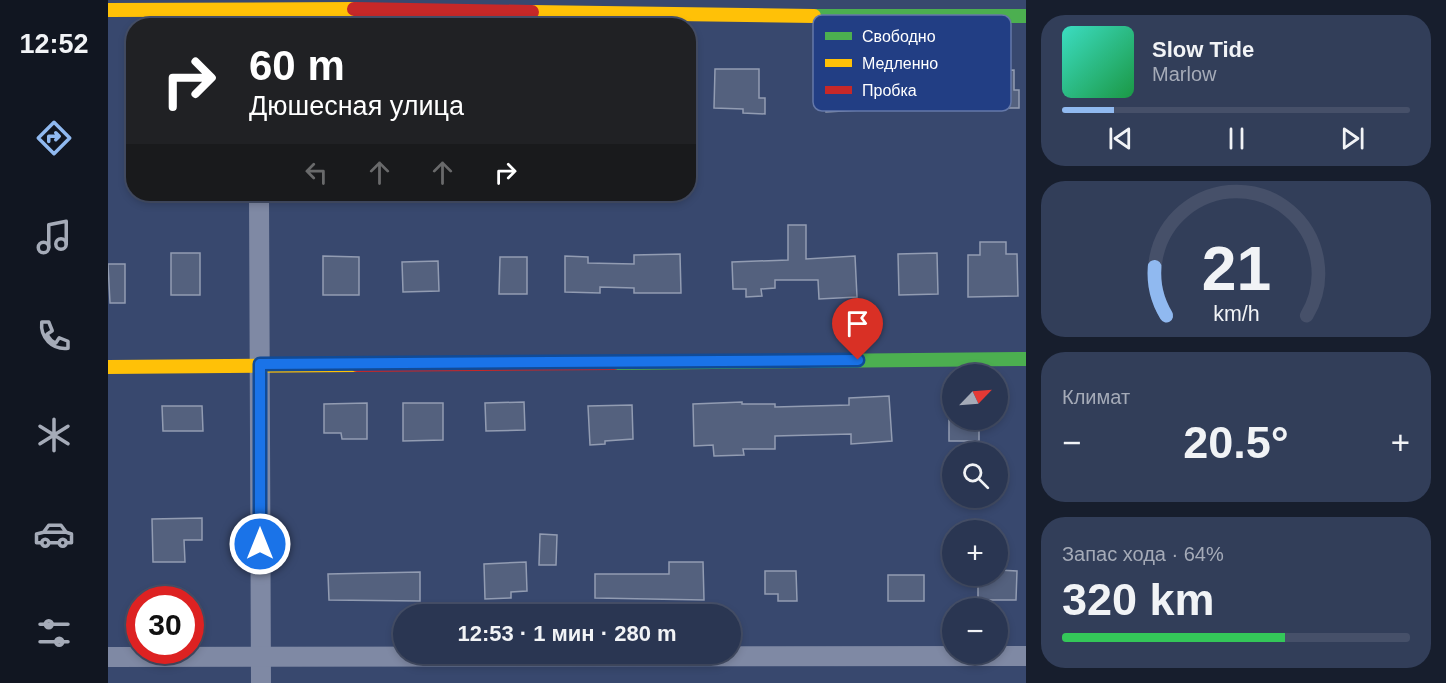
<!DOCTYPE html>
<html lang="ru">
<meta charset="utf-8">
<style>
body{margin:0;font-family:Helvetica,sans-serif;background:#323e59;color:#f1f3f6;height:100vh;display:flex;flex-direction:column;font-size:22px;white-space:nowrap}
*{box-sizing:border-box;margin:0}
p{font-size:20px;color:#a5abb8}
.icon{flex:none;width:33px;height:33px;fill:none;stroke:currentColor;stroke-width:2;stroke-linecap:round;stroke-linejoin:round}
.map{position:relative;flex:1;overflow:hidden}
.panel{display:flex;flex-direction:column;gap:15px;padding:15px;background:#171e2d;width:420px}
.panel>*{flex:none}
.top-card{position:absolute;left:18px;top:18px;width:570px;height:183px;border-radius:24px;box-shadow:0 3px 9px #0003,0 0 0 2px #465069;background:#202124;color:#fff;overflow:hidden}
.needle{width:39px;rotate:65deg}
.fabs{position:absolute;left:834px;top:364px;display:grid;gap:12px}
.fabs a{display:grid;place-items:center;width:66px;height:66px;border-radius:50%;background:#2a3652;box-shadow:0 3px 9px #0003,0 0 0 2px #465069;font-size:30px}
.speed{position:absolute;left:18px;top:586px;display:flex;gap:12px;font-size:30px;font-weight:700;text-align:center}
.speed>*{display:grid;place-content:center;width:78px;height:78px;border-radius:50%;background:#2a3652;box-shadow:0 3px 9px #0003,0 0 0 2px #465069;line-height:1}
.speed .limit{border:9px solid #d22;background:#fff;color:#111}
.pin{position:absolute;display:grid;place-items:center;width:51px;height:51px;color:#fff;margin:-62px -26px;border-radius:50% 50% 50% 0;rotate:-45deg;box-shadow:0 0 6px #0007}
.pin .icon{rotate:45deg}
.me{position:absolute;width:66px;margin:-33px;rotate:0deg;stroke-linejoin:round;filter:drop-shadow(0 0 4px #0008)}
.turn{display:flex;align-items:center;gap:21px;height:126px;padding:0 24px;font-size:27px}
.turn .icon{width:78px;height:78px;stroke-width:2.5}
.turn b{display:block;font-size:42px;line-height:51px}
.lanes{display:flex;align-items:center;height:57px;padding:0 24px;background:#0003;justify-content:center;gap:30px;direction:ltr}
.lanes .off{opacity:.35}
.big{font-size:45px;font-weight:600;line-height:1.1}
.panel .card{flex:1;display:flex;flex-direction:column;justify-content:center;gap:9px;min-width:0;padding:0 21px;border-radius:24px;background:#323e59}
.panel .dial{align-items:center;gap:0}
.dial svg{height:156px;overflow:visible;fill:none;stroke:#465069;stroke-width:7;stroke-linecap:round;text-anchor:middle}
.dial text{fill:#f1f3f6;stroke:none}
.song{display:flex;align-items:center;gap:18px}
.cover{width:72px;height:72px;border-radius:9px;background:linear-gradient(135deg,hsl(170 70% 55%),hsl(140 70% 35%))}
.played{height:6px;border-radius:3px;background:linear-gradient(90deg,#90b9f0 15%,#465069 15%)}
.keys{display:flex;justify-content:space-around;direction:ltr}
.heat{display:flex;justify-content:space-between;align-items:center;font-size:33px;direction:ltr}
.charge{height:9px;border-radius:4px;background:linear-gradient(90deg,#34c759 64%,#465069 0)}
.trip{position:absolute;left:285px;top:604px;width:348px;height:60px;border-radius:30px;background:#2a3652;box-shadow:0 3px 9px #0003,0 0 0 2px #465069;font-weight:600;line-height:60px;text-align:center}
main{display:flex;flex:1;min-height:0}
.tabs{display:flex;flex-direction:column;width:108px;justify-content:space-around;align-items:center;background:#111621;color:#a5abb8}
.tabs .icon{width:42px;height:42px}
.tabs .on{color:#90b9f0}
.tabs b{font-size:27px;color:#f1f3f6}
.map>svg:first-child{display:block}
.building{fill:#54617e;stroke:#929cb2;stroke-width:1.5}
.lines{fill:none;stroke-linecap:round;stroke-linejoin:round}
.street{stroke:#7f89a4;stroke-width:20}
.fast{stroke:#4caf50;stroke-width:14}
.slow{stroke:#ffc107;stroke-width:14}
.jam{stroke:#c62828;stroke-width:14}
.route-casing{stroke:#114b97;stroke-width:15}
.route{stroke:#1a73e8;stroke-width:10}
.key{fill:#223e84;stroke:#6478a9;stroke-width:1.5}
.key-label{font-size:16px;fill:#fff}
</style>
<main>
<nav class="tabs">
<b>12:52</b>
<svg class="icon on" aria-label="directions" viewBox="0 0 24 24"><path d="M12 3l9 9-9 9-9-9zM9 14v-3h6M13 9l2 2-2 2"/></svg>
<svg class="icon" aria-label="music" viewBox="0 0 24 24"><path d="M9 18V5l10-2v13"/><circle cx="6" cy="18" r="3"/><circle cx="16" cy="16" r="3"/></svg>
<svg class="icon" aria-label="phone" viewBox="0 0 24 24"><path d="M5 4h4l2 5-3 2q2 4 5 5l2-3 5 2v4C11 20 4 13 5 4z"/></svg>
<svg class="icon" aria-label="climate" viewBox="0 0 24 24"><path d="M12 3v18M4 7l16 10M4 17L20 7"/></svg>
<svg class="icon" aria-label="car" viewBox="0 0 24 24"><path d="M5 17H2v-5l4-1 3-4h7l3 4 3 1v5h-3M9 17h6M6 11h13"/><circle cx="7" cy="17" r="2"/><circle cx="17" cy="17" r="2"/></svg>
<svg class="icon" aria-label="filters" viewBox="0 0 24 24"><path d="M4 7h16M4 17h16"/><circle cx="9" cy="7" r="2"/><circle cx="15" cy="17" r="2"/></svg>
</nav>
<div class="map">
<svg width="918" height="683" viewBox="0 0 918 683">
<rect width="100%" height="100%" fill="#38486e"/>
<!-- building -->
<g class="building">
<polygon points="607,69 651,69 651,98 657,98 657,114 635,113 635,109 606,108"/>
<polygon points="906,70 906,90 911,90 911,108 875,108 875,100 862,101 862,79 875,79 875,71"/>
<polygon points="750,72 752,110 718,112 716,73"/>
<polygon points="680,225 698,225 698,259 747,256 749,297 711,299 710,280 667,280 667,288 653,289 654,296 638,297 638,289 625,289 624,262 680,260"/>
<polygon points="872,242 898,242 898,254 909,254 910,296 860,297 860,255 872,255"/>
<rect x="63" y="253" width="29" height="42"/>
<polygon points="829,253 830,294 791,295 790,254"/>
<polygon points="572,254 573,293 526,293 526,288 492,287 492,293 457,292 457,256 480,257 480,263 526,264 526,255"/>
<polygon points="215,256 251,257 251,295 215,295"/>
<polygon points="392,257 419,257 419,294 391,294"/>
<polygon points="330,261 331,291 295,292 294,262"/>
<polygon points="0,264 17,264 17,303 2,303"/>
<polygon points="781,396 784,441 743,444 743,434 667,436 667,449 635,449 636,455 606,456 605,445 586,446 585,404 634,402 634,404 667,404 667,407 741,405 741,398"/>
<polygon points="416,402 417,430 378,431 377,403"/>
<polygon points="259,403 259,439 234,439 233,433 216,433 216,404"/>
<polygon points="295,403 335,403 335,440 295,441"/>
<polygon points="524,405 525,439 497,441 497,444 482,445 480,406"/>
<polygon points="54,406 94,406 95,431 55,431"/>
<rect x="841" y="420" width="30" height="21"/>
<polygon points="94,518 94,540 76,540 77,562 45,562 44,519"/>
<polygon points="432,534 449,535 448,565 431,565"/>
<polygon points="418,562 419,591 403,592 403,598 377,599 376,564"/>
<polygon points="561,562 595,562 596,600 487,598 487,574 561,574"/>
<polygon points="890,570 909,571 908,600 870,600 870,576 890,576"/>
<polygon points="657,571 688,571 689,601 670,601 670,594 657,594"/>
<polygon points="312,572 312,601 221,600 220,574"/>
<rect x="780" y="575" width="36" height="26"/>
</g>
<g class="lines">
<!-- street -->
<g class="street">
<polyline points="151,194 153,683"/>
<polyline points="0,657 918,656"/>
</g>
<!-- fast -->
<g class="fast">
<polyline points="706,16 918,16"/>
<polyline points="506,363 918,359"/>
</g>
<!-- slow -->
<g class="slow">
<polyline points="0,10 246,9"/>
<polyline points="424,12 706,16"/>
<polyline points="0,367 249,365"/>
</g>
<!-- jam -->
<g class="jam">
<polyline points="246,9 424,12"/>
<polyline points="249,365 506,363"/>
</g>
</g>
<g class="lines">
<!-- route casing -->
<g class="route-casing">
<polyline id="route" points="152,544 152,364 750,360"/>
</g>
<!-- route -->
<use href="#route" class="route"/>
</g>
<!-- legend -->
<rect x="705" y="15" width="198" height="96" rx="9" class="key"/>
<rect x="717" y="32" width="27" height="8" fill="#4caf50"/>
<rect x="717" y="59" width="27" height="8" fill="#ffc107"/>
<rect x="717" y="86" width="27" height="8" fill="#c62828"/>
<g class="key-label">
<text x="754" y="42">Свободно</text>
<text x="754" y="69">Медленно</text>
<text x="754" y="96">Пробка</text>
</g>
</svg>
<div class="fabs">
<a><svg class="needle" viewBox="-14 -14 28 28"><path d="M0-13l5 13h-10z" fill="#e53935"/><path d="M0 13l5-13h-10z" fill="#a5abb8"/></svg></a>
<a><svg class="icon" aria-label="search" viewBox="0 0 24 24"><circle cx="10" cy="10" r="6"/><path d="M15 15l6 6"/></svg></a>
<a>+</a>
<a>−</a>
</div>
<div class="speed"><div class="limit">30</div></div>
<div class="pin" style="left:750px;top:360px;background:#d93025"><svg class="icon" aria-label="arrive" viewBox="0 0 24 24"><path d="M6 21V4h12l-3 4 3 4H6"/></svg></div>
<svg class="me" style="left:152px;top:544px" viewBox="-20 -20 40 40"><circle r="17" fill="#1a73e8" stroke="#fff" stroke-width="3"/><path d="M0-11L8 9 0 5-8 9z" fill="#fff"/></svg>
<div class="trip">12:53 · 1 мин · 280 m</div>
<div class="top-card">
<div class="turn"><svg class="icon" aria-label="right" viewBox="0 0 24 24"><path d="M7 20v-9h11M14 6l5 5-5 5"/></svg><div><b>60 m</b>Дюшесная улица</div></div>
<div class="lanes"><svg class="icon off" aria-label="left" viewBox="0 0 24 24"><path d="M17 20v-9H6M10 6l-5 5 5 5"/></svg><svg class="icon off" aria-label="ahead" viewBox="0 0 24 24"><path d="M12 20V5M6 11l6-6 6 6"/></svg><svg class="icon off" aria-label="ahead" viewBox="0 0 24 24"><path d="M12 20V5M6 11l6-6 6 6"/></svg><svg class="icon" aria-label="right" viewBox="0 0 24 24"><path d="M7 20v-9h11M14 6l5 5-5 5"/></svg></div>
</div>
</div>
<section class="panel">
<div class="card">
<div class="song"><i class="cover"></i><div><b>Slow Tide</b><p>Marlow</p></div></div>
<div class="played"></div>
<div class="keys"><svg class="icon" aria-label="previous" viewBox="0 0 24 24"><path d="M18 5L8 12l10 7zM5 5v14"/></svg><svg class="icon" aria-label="pause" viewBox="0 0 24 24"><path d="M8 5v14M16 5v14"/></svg><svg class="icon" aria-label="next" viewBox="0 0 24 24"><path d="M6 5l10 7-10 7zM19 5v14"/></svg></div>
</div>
<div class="card dial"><svg viewBox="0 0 100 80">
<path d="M14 69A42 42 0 1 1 86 69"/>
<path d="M14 69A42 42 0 0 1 8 44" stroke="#90b9f0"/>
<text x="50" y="56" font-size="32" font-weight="700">21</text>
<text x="50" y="72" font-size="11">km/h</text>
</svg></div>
<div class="card"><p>Климат</p>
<div class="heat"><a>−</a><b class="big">20.5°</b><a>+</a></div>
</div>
<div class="card"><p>Запас хода · 64%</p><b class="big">320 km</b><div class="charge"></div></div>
</section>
</main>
